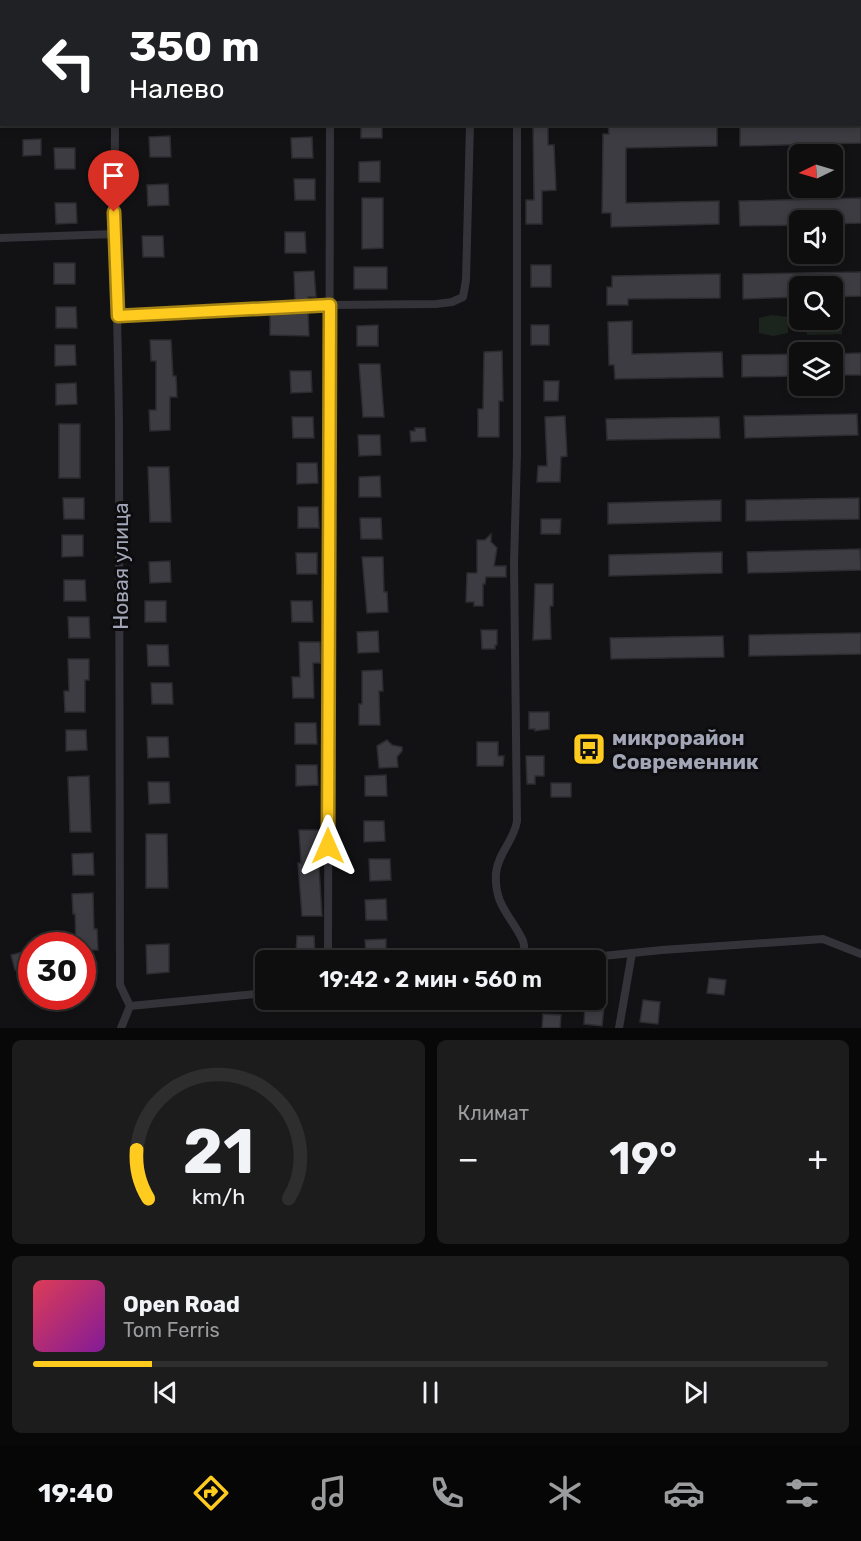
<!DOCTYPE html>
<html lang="ru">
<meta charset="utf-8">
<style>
body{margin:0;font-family:Rubik,sans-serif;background:#1c1c1d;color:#f1f3f6;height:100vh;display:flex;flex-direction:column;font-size:22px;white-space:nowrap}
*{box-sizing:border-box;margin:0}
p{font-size:20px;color:#9b9c9e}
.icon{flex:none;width:33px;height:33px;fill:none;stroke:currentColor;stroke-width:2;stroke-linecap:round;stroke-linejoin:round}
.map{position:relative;height:1028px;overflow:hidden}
.sheet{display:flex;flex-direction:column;gap:12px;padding:12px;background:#080808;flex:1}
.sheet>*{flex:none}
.top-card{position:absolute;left:0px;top:0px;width:861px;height:126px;box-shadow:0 3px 9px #0003,0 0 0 2px #2e2e2f;background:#202124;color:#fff;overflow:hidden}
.needle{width:39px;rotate:265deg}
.tools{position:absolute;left:789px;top:144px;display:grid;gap:12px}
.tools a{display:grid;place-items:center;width:54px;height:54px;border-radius:9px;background:#0e0e0f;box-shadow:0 3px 9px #0003,0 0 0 2px #2e2e2f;font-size:30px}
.speed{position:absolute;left:18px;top:932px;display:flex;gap:12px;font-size:30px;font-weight:700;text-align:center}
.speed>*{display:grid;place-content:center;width:78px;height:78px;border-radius:50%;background:#0e0e0f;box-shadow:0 3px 9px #0003,0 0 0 2px #2e2e2f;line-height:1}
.speed .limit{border:9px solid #d22;background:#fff;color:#111}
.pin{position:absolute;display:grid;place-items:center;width:51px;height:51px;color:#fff;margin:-62px -26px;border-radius:50% 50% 50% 0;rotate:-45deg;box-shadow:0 0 6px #0007}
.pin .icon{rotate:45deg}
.me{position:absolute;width:66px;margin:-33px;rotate:0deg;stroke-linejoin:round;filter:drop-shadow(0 0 4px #0008)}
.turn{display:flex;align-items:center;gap:21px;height:126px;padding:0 30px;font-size:27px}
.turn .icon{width:78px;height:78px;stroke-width:2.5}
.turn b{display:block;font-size:42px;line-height:51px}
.big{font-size:45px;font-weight:600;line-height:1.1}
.sheet .card{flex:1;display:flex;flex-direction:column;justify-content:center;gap:9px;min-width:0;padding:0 21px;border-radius:9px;background:#1c1c1d}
.sheet .dial{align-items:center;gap:0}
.dial svg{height:156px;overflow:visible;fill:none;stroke:#2e2e2f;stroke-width:7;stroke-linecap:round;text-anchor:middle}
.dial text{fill:#f1f3f6;stroke:none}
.song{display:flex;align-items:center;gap:18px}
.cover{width:72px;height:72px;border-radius:9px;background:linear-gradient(135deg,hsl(350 70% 55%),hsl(290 70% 35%))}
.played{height:6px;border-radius:3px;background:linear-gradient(90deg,#ffcb1f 15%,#2e2e2f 15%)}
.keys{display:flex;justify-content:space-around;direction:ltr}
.heat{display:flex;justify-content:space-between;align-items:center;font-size:33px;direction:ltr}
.sheet .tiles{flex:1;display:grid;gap:12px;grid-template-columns:1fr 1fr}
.card:last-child{grid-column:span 2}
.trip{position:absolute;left:255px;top:950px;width:351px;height:60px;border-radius:9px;background:#0e0e0f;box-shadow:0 3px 9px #0003,0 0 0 2px #2e2e2f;font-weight:600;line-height:60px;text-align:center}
.menu{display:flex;height:96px;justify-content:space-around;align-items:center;background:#060606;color:#9b9c9e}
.menu .icon{width:42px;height:42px}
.menu .on{color:#ffcb1f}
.menu b{font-size:27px;color:#f1f3f6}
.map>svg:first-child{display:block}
.green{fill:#1c241e}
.building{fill:#3c3c42;stroke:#2c2c30;stroke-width:1.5}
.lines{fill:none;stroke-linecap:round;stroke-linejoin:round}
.minor{stroke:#333339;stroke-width:8}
.route-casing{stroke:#a68414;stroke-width:15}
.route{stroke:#ffcb1f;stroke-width:10}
.labels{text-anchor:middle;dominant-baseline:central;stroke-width:6;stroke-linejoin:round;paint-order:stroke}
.street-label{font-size:21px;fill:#a2a6b6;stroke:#0d0d0f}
.poi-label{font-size:21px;font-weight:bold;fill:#a2a6b6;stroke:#0d0d0f;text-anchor:start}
</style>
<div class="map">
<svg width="861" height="1028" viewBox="0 0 861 1028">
<rect width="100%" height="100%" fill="#121214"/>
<!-- green -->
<g class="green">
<polygon points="842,314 842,334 807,335 807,320 832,320 833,315"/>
<polygon points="772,315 788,317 788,333 773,336 759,333 759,318"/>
</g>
<!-- building -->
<g class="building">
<rect x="361" y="124" width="21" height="14"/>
<polygon points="533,124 548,124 548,145 554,145 556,190 542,191 542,224 526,224 526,200 534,200"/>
<polygon points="608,124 717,124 717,146 626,148 626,203 719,201 719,224 611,227 611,213 602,213 603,134 609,134"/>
<polygon points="740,124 861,124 861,143 740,146"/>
<polygon points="170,136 171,157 150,157 149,137"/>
<polygon points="312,137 313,158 292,158 291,138"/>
<polygon points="41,139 41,155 23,156 23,140"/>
<polygon points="54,148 75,148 75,169 55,169"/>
<polygon points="380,161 380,182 359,182 359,162"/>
<polygon points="294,179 315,179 315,200 295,200"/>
<polygon points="168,184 169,205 148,206 147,185"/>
<polygon points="362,198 383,198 383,248 362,249"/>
<polygon points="861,198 861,223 832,224 832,220 800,220 800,225 740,226 739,201"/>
<polygon points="55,203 76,203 77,223 56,224"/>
<polygon points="285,232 305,232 306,253 285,253"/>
<polygon points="142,236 163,236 164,257 143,257"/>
<rect x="54" y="263" width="21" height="21"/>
<rect x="531" y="265" width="20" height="22"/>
<rect x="354" y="267" width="33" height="22"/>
<polygon points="314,271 316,297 308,297 308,300 295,300 294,272"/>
<polygon points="861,272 861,296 832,297 832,286 800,286 800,297 743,299 743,274"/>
<polygon points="720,274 720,298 628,299 628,305 607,305 607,287 612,287 612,276"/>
<polygon points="56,307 76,307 77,328 56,328"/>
<polygon points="308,313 309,336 270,335 270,315"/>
<polygon points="632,321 632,354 722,352 723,377 615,379 614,365 609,365 608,322"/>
<polygon points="378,325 378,346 357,346 357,326"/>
<rect x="531" y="325" width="18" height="20"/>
<polygon points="150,340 171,340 173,376 176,376 177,397 170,397 170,430 150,431 149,410 156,410 156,361 151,361"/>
<polygon points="55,345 75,345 76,365 55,366"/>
<polygon points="502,351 503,401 499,401 499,437 478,437 478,409 483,409 484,352"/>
<polygon points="861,353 861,375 832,375 832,354"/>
<polygon points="800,354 800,376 742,377 742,355"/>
<polygon points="359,364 380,364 384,417 363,417"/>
<polygon points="290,371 311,371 312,392 291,393"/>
<polygon points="544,381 559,381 558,401 544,401"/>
<polygon points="76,383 77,404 56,405 56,384"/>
<polygon points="857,414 858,435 745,438 744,416"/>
<polygon points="565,416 567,456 561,457 560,482 537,482 538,466 547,466 545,417"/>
<polygon points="292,417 313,417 314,438 293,438"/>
<polygon points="719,417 720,438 607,440 606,419"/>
<rect x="59" y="424" width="21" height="54"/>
<polygon points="415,428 425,428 426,441 411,442 410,431 415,431"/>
<polygon points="358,435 380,435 381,455 359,456"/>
<polygon points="297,463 317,463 318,483 297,484"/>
<polygon points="148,467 169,467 171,522 150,522"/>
<polygon points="380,476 381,497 359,497 359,477"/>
<polygon points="63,498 84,498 84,519 64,519"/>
<polygon points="859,498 859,519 746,521 746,500"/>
<polygon points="721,500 721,521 608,524 608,503"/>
<polygon points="298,507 318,507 319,528 298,528"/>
<polygon points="360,518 381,518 382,539 361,539"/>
<polygon points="541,519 561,519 560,534 541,534"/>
<polygon points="491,534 491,542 497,548 494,566 506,566 506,577 486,577 485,584 483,584 483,606 474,606 474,602 466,602 467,573 477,573 477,540 485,540"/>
<polygon points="62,535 83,535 83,556 62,557"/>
<polygon points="860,549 861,570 748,573 747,552"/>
<polygon points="722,552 722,573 609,576 609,555"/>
<polygon points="296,553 317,553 317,574 297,574"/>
<polygon points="362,557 383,557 384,592 387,592 388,612 367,613"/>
<polygon points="170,561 171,582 150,583 149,562"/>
<polygon points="64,580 85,580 86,601 64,601"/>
<polygon points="535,584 553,584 553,606 550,606 551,639 533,640"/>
<rect x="145" y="601" width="21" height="21"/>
<polygon points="291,601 312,601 313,622 292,622"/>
<polygon points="68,617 89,617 90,638 69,638"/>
<polygon points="481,630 497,630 497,645 495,645 495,649 482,649"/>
<polygon points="378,631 379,652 358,653 357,632"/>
<polygon points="861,633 861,654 749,656 749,635"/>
<polygon points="723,636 724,657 611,659 610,638"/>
<polygon points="299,642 320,642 321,663 313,663 314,698 293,698 292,677 300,677"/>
<polygon points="147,645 168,645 169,666 148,666"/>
<polygon points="68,659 89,659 89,680 85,680 85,712 65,712 64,691 69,691"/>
<polygon points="382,670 383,691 379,691 380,725 359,725 359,704 362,704 362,671"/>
<polygon points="151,683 172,683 173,704 152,704"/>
<polygon points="529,712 549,712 549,729 535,731 535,729 529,729"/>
<polygon points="295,723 316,723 317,744 295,744"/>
<polygon points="66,730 86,730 87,750 66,751"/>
<polygon points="147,737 168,737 169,757 148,758"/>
<polygon points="387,740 392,745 402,747 402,751 397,757 398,767 379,768 377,746"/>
<polygon points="477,742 498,742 498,756 504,756 503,766 477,766"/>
<polygon points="526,756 544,756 544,776 535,776 535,784 527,784"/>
<polygon points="296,765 317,765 318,785 296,786"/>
<polygon points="386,775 387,796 365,796 365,776"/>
<polygon points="89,776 91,832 70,832 68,777"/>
<polygon points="148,782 169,782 170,803 149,804"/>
<rect x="551" y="783" width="20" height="14"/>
<polygon points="364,821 384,821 385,841 364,842"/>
<polygon points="299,830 320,830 320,851 318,851 322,916 302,916 298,863 301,863"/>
<polygon points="146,834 167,834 168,888 146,888"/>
<polygon points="93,853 94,875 73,875 72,854"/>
<polygon points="369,859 390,859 391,880 370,881"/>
<polygon points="93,893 94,929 97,929 98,950 82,950 82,945 76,945 75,914 73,914 72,894"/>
<polygon points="386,899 387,920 366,920 365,900"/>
<polygon points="297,936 314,936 315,954 296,954"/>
<polygon points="386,939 386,954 366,955 365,940"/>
<polygon points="169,944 169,972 147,974 146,945"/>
<polygon points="23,952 26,967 15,970 11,955"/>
<polygon points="709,978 726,980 724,995 707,993"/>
<polygon points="643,1000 660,1002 658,1024 640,1022"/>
<polygon points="585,1006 604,1007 602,1026 584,1024"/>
<polygon points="543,1014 561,1015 560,1028 542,1028"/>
</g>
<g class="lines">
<!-- minor -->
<g class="minor">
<polyline points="116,2 116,0"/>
<polyline points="330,2 330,0"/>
<polyline points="472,2 472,0"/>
<polyline points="517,2 517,0"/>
<path d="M115,124c-1,102 3,203 4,304 1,185 1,371 1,557l10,21"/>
<path d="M517,124v330l-3,109 3,258c-3,20 -19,32 -21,52 -2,33 15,42 27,68 2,6 1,13 2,19"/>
<polyline points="0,238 114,234"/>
<polyline points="118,316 330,305 436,304 452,302 463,297 466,280 470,124"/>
<polyline points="328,960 330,124"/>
<polyline points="563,960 662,950 823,939 861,954"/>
<polyline points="130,1006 266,993"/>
<polyline points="121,1028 130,1006"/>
<polyline points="619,1028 632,953"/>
</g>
</g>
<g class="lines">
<!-- route casing -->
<g class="route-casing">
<polyline id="route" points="114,212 118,316 330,305 328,846"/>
</g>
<!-- route -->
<use href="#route" class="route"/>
</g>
<!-- icons -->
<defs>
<g id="bus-square" transform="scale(1.725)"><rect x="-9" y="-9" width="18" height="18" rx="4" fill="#ffcb1f" stroke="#0d0d0f"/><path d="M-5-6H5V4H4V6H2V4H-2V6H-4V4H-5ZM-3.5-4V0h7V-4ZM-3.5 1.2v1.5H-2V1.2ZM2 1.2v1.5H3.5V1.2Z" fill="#111"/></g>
</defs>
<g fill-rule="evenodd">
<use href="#bus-square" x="589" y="749"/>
</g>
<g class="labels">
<!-- street labels -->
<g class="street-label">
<text transform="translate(120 566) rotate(-90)">Новая улица</text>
</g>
<!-- poi labels -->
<g class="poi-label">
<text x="612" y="737">микрорайон<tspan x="612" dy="24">Современник</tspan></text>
</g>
</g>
</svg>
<div class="tools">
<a><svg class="needle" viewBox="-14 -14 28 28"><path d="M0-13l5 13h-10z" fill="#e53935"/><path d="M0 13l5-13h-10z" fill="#9b9c9e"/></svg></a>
<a><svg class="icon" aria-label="sound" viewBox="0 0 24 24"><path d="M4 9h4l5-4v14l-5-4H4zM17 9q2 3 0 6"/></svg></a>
<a><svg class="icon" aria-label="search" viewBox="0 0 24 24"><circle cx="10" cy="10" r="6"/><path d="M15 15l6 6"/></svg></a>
<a><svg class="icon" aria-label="layers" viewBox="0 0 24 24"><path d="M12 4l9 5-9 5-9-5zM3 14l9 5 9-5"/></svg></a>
</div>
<div class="speed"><div class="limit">30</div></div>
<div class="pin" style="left:114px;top:212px;background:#d93025"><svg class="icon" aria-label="arrive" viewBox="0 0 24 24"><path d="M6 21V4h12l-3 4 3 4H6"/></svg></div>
<svg class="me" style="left:328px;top:846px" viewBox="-20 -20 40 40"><path d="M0-17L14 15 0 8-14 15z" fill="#ffcb1f" stroke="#fff" stroke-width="4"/></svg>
<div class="trip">19:42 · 2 мин · 560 m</div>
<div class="top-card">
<div class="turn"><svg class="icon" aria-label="left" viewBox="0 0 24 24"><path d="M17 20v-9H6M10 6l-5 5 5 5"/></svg><div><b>350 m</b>Налево</div></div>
</div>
</div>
<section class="sheet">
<div class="tiles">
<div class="card dial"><svg viewBox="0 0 100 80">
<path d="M14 69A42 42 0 1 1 86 69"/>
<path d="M14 69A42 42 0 0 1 8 44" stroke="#ffcb1f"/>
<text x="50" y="56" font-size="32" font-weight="700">21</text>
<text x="50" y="72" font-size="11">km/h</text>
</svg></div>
<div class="card"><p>Климат</p>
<div class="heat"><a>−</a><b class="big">19°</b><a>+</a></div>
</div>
<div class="card">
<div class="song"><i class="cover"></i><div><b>Open Road</b><p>Tom Ferris</p></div></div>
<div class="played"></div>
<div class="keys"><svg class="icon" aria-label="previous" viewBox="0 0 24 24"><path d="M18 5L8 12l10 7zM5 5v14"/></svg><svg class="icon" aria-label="pause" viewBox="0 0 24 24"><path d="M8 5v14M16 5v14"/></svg><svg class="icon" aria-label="next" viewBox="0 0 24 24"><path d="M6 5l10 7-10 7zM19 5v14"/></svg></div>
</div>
</div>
</section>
<nav class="menu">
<b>19:40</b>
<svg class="icon on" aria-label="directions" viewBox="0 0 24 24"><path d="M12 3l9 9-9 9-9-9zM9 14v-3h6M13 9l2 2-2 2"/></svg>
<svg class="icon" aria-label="music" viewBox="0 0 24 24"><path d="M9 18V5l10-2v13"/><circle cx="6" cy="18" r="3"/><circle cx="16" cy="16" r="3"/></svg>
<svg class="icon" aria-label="phone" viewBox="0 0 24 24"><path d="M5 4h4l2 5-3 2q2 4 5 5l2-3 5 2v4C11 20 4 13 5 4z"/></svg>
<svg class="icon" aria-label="climate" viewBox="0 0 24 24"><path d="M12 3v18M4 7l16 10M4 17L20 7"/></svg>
<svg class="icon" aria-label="car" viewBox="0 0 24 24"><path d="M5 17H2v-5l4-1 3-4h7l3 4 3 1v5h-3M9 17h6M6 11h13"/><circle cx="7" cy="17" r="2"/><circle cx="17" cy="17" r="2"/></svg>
<svg class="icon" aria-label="filters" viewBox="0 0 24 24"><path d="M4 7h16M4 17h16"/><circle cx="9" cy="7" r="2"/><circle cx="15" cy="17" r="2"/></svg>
</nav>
